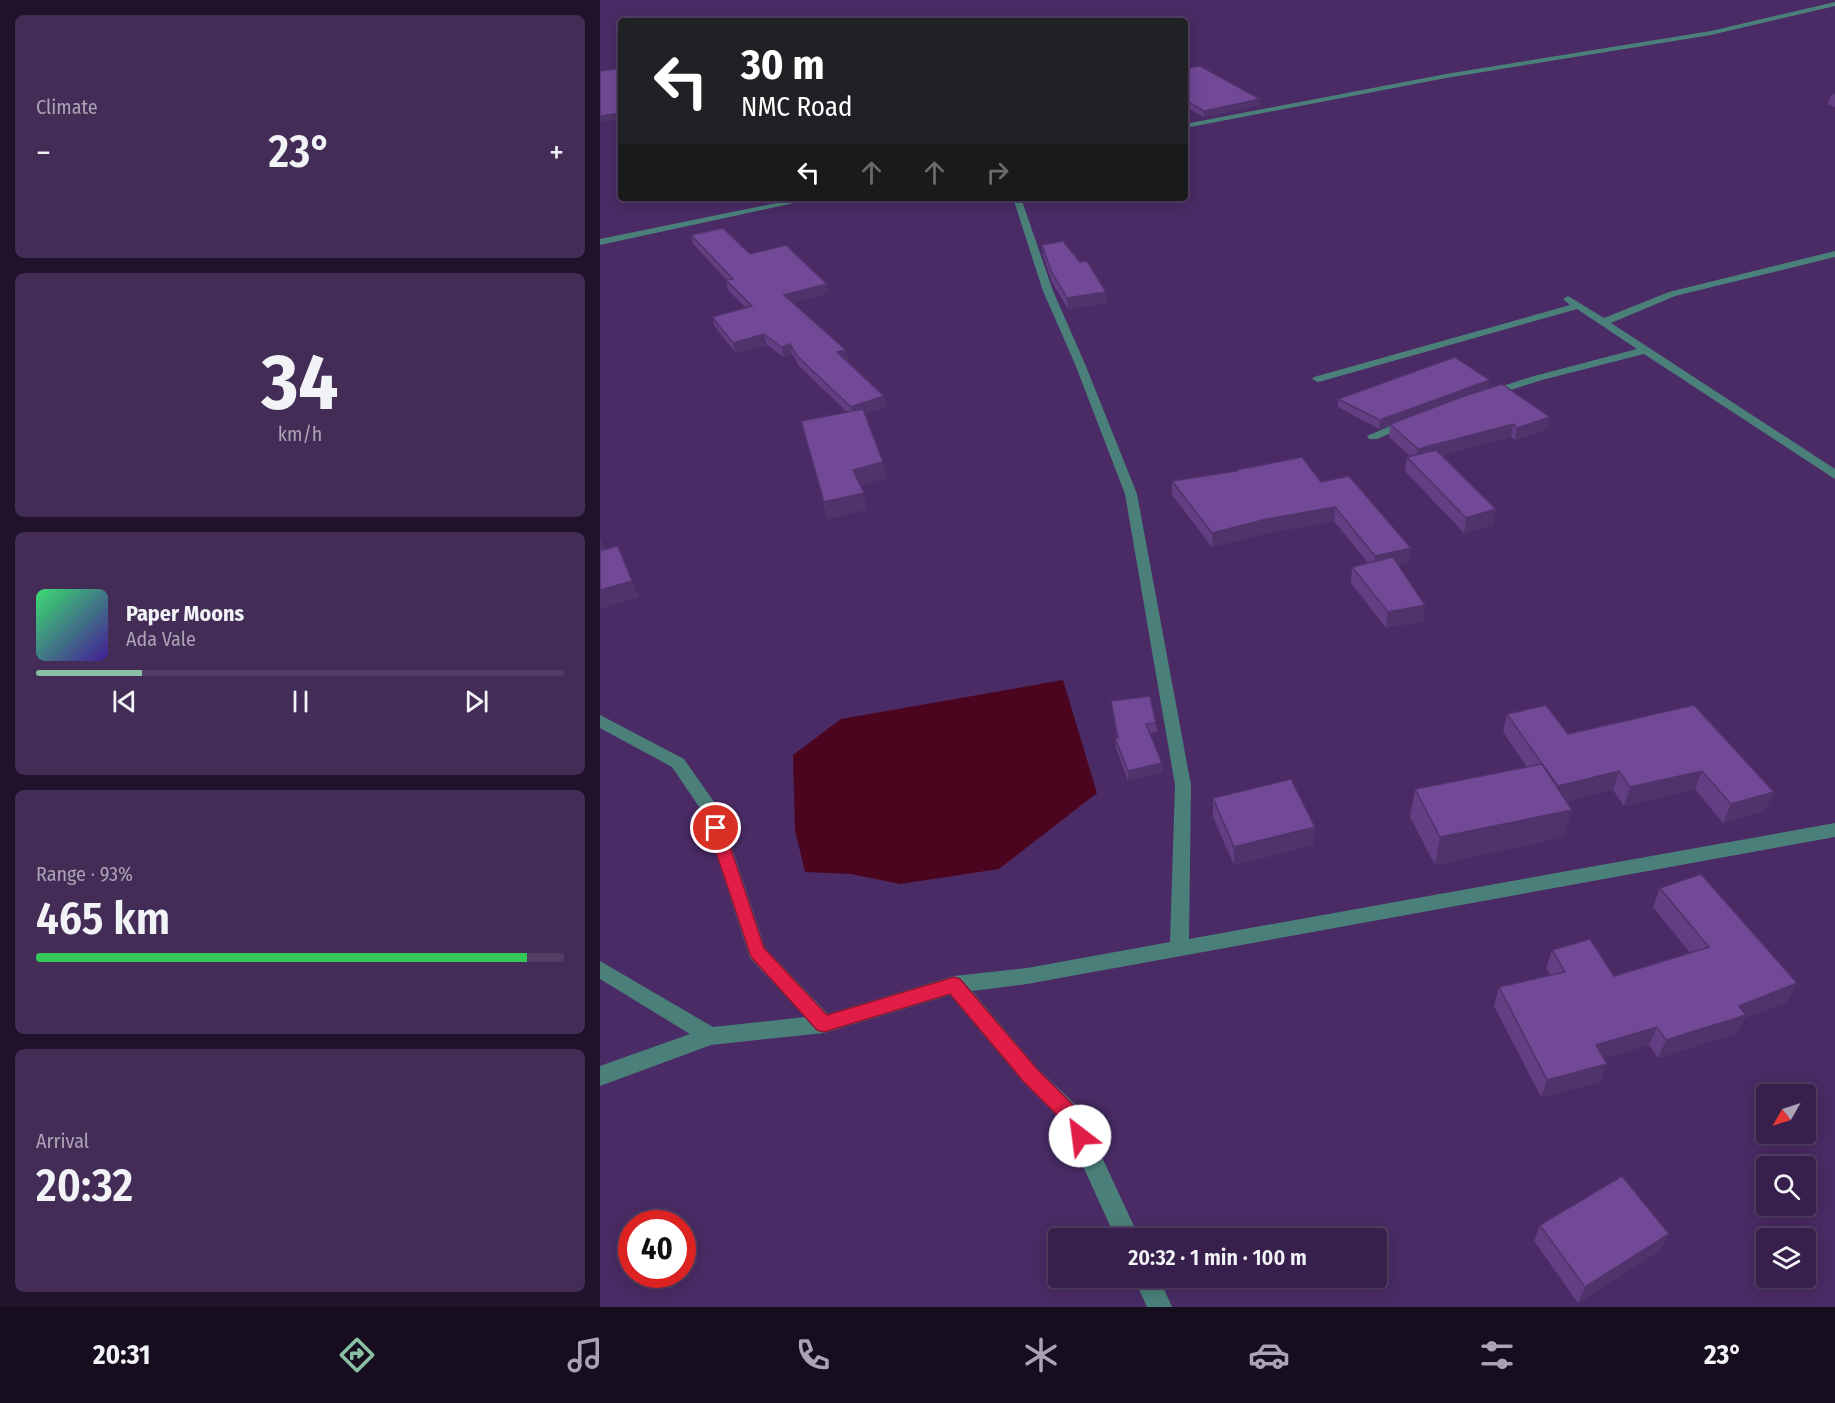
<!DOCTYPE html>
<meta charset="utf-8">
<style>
body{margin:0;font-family:"Fira Sans Condensed",sans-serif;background:#432d56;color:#f1f3f6;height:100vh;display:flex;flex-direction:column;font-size:22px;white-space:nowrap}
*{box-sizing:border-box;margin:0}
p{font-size:20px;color:#aba3b5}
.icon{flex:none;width:33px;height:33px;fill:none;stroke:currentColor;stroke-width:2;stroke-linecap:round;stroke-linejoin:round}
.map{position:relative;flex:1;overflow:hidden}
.panel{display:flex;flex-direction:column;gap:15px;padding:15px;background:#1f122a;width:600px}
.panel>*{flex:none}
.hud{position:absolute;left:18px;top:18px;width:570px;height:183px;border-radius:6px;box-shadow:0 3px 15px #0003,0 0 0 2px #523e64;background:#202124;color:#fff;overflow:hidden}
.needle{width:39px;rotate:231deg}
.fabs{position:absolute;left:1156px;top:1084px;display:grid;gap:12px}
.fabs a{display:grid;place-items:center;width:60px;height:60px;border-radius:6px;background:#38204c;box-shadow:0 3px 15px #0003,0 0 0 2px #523e64;font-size:30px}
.speed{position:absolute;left:18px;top:1210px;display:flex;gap:12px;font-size:30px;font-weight:700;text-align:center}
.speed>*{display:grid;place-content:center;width:78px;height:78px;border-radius:50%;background:#38204c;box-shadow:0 3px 15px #0003,0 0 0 2px #523e64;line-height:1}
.speed .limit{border:9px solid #d22;background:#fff;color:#111}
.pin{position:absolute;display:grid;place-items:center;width:51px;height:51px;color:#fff;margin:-26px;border:3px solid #fff;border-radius:50%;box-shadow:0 2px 6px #0007}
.me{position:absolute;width:66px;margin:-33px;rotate:330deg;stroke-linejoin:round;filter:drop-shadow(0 0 4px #0008)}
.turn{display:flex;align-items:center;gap:21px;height:126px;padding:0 24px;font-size:27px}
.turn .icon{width:78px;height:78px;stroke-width:2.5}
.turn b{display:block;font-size:42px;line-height:51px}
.lanes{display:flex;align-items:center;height:57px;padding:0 24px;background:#0003;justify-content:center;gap:30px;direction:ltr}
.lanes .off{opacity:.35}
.big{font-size:45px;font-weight:600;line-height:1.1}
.panel .card{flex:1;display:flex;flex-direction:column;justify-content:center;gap:9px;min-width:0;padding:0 21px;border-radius:9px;background:#432d56}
.panel .dial{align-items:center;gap:0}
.dial b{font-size:78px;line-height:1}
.song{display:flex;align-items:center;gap:18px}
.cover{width:72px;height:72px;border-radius:9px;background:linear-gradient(135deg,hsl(140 70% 55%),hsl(260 70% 35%))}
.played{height:6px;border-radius:3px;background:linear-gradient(90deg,#8abfa5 20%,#523e64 20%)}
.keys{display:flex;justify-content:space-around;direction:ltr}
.heat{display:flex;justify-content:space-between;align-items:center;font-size:33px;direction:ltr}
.charge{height:9px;border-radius:4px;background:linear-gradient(90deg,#34c759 93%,#523e64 0)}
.trip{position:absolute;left:448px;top:1228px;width:339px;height:60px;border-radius:6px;background:#38204c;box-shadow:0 3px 15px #0003,0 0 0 2px #523e64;font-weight:600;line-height:60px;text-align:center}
.dock{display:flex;height:96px;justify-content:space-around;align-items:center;background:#160d1e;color:#aba3b5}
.dock .icon{width:42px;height:42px}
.dock .selected{color:#8abfa5}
.dock b{font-size:27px;color:#f1f3f6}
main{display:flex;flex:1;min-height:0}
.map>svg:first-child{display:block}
.water{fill:#4c051e}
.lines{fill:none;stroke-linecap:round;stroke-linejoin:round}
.minor{fill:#4b807a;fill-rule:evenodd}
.wall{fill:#623f82}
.shaded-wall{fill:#50336a}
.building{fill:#724997;stroke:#50336a;stroke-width:1.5}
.route{fill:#e11d48;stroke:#92132f;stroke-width:1.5}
</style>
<main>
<section class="panel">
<div class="card"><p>Climate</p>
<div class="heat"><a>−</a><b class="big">23°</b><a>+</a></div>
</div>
<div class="card dial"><b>34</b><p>km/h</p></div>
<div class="card">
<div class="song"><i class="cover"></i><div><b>Paper Moons</b><p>Ada Vale</p></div></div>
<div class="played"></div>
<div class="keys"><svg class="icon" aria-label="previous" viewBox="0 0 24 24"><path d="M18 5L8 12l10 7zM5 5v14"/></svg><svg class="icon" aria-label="pause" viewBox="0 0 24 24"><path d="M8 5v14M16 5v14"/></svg><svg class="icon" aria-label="next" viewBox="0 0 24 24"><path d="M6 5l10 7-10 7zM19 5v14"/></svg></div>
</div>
<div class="card"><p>Range · 93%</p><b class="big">465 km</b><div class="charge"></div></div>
<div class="card"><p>Arrival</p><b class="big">20:32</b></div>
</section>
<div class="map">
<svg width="1235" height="1307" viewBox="0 0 1235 1307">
<rect width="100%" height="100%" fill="#4a2b65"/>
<!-- water -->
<polygon class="water" points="463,680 497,793 399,869 300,884 251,874 205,872 195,830 193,755 241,719"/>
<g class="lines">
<!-- minor -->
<g class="minor">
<polygon points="1235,2 1235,6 1111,35 846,78 585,128 585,124 846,74 1111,31"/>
<polygon points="201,198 217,198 0,245 0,239"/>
<polygon points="413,198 421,198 453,291 485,364 537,494 591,785 589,939 1235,823 1235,837 427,984 372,991 437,1068 479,1108 540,1239 516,1239 463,1122 423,1082 350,995 224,1033 111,1045 0,1086 0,1066 90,1034 0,979 0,961 113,1027 205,1017 150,958 102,811 72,767 0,728 0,715 84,759 119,809 165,948 228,1014 354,976 427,968 570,942 575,785 525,494 475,364 443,291"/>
<polygon points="1235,251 1235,257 1075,296 1011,323 1235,469 1235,479 1044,354 942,380 892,396 884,396 884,392 934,376 1037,349 977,309 722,381 718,382 712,379 714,377 970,305 963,299 968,296 1004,318 1069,292"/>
<polygon points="809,418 813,420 813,424 777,439 769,439 767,436"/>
<polygon points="534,1278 559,1278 572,1307 547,1307"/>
</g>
</g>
<!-- wall -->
<g class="wall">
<polygon points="585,67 660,99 660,105 604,117 585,107"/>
<polygon points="1235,94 1235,107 1228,104 1231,95"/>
<polygon points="91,235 150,254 229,293 193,303 248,360 246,361 287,407 265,414 283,462 286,478 260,485 267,509 228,519 201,421 247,412 199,366 192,354 184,357 167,345 136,353 115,327 112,317 146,308 128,290 126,280 127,280 93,244"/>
<polygon points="442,245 480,262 507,303 468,309 452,282 443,255"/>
<polygon points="888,388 948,429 915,440 911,437 841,455 896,509 893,525 864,533 805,471 807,457 810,456 789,437 790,425 779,429 738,407 738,399"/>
<polygon points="636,470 721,482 811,548 809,562 798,565 825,605 823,621 786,628 751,583 752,567 768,563 734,521 667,533 612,547 572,495 572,481 636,471"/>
<polygon points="511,701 556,723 557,732 550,733 562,763 563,772 528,781 516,748 515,738 517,738"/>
<polygon points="1094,705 1166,810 1123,823 1095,789 1024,806 1013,790 966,801 972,810 964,837 835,865 810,817 815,789 927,767 903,732 907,714 968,734"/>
<polygon points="613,798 713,845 634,865 613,817"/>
<polygon points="1060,888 1187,1002 1144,1018 1137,1033 1058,1058 1049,1045 1003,1058 1007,1064 1000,1082 941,1097 894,1006 899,987 950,975 946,968 952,950 1014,976 1090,953 1053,907"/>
<polygon points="940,1225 1059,1251 978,1303 934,1241"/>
</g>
<!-- shaded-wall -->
<g class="shaded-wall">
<polygon points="660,99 660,105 604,117 604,111"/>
<polygon points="21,113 21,119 0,122 0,116"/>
<polygon points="227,284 229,293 187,305 184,295"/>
<polygon points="506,292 507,303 468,309 467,298"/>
<polygon points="164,334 167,345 136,353 133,343"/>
<polygon points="190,344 192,354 184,357 181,347"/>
<polygon points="246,350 248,360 239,363 237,352"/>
<polygon points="890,380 888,388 779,429 780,420"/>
<polygon points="284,396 287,407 253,418 251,407"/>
<polygon points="950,417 948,429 915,440 917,428"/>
<polygon points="913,424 911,437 816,461 818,449"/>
<polygon points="283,462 286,478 257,486 253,470"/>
<polygon points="264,493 267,509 228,519 224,502"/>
<polygon points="735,507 734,521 667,533 612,547 612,533 667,519"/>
<polygon points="896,509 893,525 864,533 866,518"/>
<polygon points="0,537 6,551 2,550"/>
<polygon points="811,548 809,562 774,570 775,556"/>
<polygon points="32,581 39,597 0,609 0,590"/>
<polygon points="825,605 823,621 786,628 788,612"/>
<polygon points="562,763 563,772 528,781 528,771"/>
<polygon points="1019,771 1013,790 953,804 958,786"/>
<polygon points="1102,771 1095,789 1024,806 1030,787"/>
<polygon points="1174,792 1166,810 1123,823 1131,804"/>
<polygon points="972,810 964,837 835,865 840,837"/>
<polygon points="715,827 713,845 634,865 634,847"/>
<polygon points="1197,983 1187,1002 1144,1018 1137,1033 1058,1058 1066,1040 1139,1006"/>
<polygon points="1057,1027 1049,1045 989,1063 996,1045"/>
<polygon points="1007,1064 1000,1082 941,1097 947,1080"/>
<polygon points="1069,1234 1059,1251 978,1303 985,1287"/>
</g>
<!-- building -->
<g class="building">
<polygon points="600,66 660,99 604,111 585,100 585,67 587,68"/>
<polygon points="21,68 21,113 0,116 0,71"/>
<polygon points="123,228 150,254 186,245 227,284 184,295 246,350 237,352 284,396 251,407 197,356 190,344 181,347 164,334 133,343 112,317 152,306 126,280 133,279 91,235"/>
<polygon points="463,241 480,262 487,261 506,292 467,298 451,271 442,245"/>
<polygon points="855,357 890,380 780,420 738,399"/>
<polygon points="902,384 950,417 917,428 913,424 818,449 790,424 864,396"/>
<polygon points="263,409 283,462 253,470 264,493 224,502 201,421"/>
<polygon points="836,450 896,509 866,518 807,457"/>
<polygon points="702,457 721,482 749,476 811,548 775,556 735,507 667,519 612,533 572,481 637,471 636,470"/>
<polygon points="0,538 2,550 18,546 32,581 0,590"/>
<polygon points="793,557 825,605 788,612 752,567"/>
<polygon points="550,696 556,723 546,724 562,763 528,771 515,738 518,738 511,701"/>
<polygon points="946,705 968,734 1094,705 1174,792 1131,804 1102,771 1030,787 1019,771 958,786 907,714"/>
<polygon points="942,764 972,810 840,837 815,789"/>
<polygon points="691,779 715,827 634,847 613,798"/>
<polygon points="1101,874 1197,983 1139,1006 1146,1015 1066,1040 1057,1027 996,1045 1007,1064 947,1080 899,987 965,972 952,950 990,939 1014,976 1109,947 1060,888"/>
<polygon points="1022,1176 1069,1234 985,1287 940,1225"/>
</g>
<!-- route -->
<polygon class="route" points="116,822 122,824 124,828 164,948 227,1015 354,977 360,979 437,1069 477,1109 490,1136 487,1143 480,1146 473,1143 464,1122 423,1081 350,994 224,1032 217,1030 151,957 108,828 111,824"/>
</svg>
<div class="fabs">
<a><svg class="needle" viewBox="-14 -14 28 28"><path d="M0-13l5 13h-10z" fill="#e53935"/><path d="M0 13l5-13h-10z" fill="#aba3b5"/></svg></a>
<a><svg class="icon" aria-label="search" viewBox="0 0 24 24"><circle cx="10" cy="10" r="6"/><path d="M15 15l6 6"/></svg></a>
<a><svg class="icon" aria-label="layers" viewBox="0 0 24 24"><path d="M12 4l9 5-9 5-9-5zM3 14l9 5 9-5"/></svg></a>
</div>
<div class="speed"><div class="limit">40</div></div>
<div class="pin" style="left:116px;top:828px;background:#d93025"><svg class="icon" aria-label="arrive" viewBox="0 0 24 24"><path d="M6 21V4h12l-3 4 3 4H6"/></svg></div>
<svg class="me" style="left:480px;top:1136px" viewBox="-20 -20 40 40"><circle r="19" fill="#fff"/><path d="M0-13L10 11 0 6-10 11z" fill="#e11d48"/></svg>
<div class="trip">20:32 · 1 min · 100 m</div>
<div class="hud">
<div class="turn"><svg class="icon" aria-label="left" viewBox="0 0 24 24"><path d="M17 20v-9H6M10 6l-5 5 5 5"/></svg><div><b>30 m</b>NMC Road</div></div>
<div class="lanes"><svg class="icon" aria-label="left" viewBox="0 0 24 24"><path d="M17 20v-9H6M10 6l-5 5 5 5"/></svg><svg class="icon off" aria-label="ahead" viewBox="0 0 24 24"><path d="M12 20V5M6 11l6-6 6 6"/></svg><svg class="icon off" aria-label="ahead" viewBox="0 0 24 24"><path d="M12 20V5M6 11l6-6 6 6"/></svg><svg class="icon off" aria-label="right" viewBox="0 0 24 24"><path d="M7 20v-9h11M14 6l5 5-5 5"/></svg></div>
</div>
</div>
</main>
<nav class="dock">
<b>20:31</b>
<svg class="icon selected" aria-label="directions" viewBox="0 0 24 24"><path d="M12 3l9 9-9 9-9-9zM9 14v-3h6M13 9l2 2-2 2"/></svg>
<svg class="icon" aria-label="music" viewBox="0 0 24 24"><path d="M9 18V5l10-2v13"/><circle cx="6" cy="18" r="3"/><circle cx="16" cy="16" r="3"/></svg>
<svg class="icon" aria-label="phone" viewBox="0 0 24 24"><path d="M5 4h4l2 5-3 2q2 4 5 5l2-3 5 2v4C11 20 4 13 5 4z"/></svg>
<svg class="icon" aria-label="climate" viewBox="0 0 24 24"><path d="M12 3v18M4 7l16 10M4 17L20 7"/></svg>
<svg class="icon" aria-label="car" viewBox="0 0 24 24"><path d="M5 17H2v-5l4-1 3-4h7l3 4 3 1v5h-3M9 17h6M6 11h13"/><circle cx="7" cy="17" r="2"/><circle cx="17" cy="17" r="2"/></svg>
<svg class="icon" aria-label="filters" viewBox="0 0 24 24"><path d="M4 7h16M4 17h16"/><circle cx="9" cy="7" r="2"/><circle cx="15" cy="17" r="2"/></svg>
<b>23°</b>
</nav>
